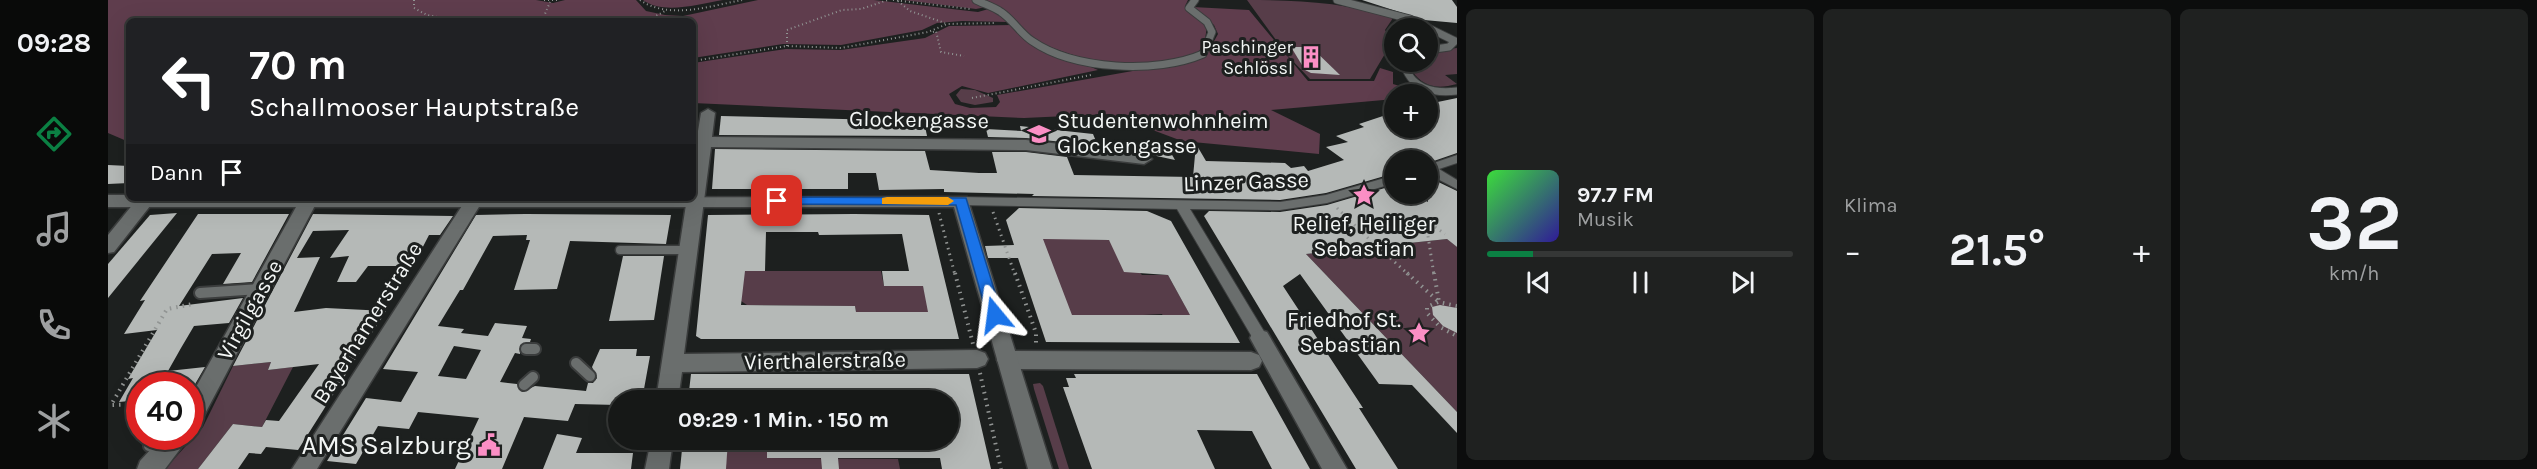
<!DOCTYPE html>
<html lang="de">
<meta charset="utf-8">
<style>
body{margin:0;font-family:Karla,sans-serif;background:#1f2120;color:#f1f3f6;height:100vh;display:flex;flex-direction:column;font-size:22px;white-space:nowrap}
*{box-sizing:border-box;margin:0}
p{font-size:20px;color:#9ea0a1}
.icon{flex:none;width:33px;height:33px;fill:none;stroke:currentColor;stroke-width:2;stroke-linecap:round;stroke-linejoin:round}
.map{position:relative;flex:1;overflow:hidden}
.details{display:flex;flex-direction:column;gap:9px;padding:9px;background:#0c0d0d;width:1080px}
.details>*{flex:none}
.top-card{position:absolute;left:18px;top:18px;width:570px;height:183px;border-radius:9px;box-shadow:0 6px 24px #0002,0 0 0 2px #353736;background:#202124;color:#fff;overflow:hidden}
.fabs{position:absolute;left:1276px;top:18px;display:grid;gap:12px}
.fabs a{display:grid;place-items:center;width:54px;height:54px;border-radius:50%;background:#161817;box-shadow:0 6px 24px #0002,0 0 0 2px #353736;font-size:30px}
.speed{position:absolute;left:18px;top:372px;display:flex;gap:12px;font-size:30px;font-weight:700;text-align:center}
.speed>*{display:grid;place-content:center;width:78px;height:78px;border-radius:50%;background:#161817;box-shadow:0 6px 24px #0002,0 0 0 2px #353736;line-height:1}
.speed .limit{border:9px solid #d22;background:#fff;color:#111}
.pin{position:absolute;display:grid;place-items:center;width:51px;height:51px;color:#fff;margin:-26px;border-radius:12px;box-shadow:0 3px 9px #0006}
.me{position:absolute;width:66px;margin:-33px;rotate:344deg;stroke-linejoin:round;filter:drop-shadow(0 0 4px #0008)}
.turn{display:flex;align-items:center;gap:21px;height:126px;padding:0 24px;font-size:27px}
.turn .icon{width:78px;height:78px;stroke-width:2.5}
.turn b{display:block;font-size:42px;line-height:51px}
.then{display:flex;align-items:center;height:57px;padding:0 24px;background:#0003;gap:12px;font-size:22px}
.big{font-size:45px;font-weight:700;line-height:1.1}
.details .tile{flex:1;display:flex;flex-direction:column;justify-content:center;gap:9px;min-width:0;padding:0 21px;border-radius:9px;background:#1f2120}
.details .dial{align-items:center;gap:0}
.dial b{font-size:78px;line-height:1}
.song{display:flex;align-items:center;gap:18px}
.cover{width:72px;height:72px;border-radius:9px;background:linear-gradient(135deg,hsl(120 70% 55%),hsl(250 70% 35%))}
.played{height:6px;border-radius:3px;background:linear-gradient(90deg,#0b8043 15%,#353736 15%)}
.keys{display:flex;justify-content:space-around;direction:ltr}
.heat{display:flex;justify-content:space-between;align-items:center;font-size:33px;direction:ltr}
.details .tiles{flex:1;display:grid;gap:9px;grid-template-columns:repeat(3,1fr)}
.trip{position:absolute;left:500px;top:390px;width:351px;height:60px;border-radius:30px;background:#161817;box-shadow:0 6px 24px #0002,0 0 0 2px #353736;font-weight:700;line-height:60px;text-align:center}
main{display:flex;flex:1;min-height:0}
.dock{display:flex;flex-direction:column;width:108px;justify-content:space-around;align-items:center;background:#090a09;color:#9ea0a1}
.dock .icon{width:42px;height:42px}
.dock .selected{color:#0b8043}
.dock b{font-size:27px;color:#f1f3f6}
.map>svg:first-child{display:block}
.green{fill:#573d49}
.forest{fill:#5f3d4d}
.building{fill:#b5b9b7;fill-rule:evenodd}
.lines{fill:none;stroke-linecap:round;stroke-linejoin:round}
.service-far2-casing{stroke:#3b3d3d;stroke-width:9}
.service-far1-casing{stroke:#3b3d3d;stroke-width:11}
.service-casing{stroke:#3b3d3d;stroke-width:14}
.pedestrian-casing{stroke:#3b3d3d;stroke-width:2}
.minor-casing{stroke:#3b3d3d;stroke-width:3}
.tertiary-casing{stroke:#3b3d3d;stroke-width:3}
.path-far2{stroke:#919493;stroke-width:2;stroke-dasharray:1 3;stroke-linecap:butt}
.path-far1{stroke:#919493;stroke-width:3;stroke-dasharray:1.5 4.5;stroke-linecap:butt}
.path{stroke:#919493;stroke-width:4;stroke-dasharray:1.5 5;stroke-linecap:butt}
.service-far2{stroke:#6a6e6d;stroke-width:7}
.service-far1{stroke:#6a6e6d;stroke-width:8}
.service{stroke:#6a6e6d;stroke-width:10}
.pedestrian{fill:#6a6e6d;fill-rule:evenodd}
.minor{fill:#6a6e6d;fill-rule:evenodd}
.tertiary{fill:#6a6e6d;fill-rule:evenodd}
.route{fill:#1a73e8;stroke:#114b97;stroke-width:1.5}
.slow{fill:#f59e0b}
.labels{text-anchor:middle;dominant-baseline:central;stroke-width:6;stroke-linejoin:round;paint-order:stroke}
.far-poi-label{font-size:18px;fill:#f3f6f5;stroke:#1d201f;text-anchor:end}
.street-label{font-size:22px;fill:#f3f6f5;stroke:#1d201f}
.poi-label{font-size:22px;fill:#f3f6f5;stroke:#1d201f;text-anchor:start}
.near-poi-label{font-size:27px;fill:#f3f6f5;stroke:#1d201f;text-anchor:end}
</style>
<main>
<nav class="dock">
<b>09:28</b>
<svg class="icon selected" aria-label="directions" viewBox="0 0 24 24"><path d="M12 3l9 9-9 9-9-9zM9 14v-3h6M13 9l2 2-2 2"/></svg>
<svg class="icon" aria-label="music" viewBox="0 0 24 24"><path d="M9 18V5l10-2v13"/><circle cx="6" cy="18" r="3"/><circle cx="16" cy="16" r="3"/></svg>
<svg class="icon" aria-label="phone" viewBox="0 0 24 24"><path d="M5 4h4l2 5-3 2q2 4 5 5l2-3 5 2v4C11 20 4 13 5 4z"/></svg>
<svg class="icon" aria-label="climate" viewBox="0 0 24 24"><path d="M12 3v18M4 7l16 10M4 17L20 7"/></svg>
</nav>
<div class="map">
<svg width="1349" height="469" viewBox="0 0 1349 469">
<rect width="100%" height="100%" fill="#1d201f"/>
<!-- green -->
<g class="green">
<path d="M1139,0c50,0 98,2 146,18l-8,12 7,12 -22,37h-60l-23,-24z"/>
<path d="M1349,48v26l-12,1 12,9c-19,5 -33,4 -45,-13v-9h16v-11z"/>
<polygon points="853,89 867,90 885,98 885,102 867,105 853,102 848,95"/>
<polygon points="930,237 1001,240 1034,275 1060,275 1081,313 1085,313 1089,320 1057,320 1054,314 960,319"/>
<polygon points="1339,239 1349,247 1349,412 1198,254"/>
<polygon points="635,271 773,271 776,286 815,286 823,312 748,312 747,306 639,305 633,301"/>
<polygon points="163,362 160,370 185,367 154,427 125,424 90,469 57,469 95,427 125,366"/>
<polygon points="932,383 935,386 961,469 951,469 926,389 925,384"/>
<polygon points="619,440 659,440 659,458 790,459 792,469 617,469"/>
</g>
<!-- forest -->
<g class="forest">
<polygon points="0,0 428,0 445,3 457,0 528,0 538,11 557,15 575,16 650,0 766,0 870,12 884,8 900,22 854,21 829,23 814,30 733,45 675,44 585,58 585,21 21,21 21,142 0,133"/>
<path d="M535,0h80c-24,4 -60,15 -80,0z"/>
<polygon points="795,0 864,0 878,7 868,9"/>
<path d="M872,0h208l-3,6c4,9 19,12 21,22 1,7 -3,21 -9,25 -12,10 -66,13 -81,11 -22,-3 -43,-8 -63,-16 -27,-10 -50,-31 -73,-48z"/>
<polygon points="1085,7 1141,10 1200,81 1266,81 1272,68 1285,72 1285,84 1317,94 1287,94 1287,99 1163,110 1212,134 1211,154 1074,141 1002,114 916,118 585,103 585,63 678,49 733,50 817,38 841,26 904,25 924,42 990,70 880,93 854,86 841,94 847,104 862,108 888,107 892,102 889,95 1092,59 1100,52 1110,34 1106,25"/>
</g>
<!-- building -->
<g class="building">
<polygon points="1254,0 1344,0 1349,7 1349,23 1316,20"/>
<polygon points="1183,47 1203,47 1232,75 1203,73 1197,70"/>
<polygon points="1349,98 1349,153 1320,163 1320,160 1287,160 1287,173 1218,193 1172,200 924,196 926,194 836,192 836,189 771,190 768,173 740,173 740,189 604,189 607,149 817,151 822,170 871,173 889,173 884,152 918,152 959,157 966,175 1085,177 1088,144 1098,161 1177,163 1183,168 1196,166 1200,171 1236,160 1218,147 1240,142 1228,136 1256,127 1251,124 1275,116 1287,123 1287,128 1320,128 1320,104"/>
<polygon points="613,116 816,121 819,136 611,135"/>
<polygon points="912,126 985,134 990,146 918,138 880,137 878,129 913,131"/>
<polygon points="1021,145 1059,146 1067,160 1021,150"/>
<polygon points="0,165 21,166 21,183 0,184"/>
<polygon points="1320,177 1349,191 1349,247 1339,239 1198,254 1349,412 1349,433 1304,385 1271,384 1192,274 1175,286 1255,408 1251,408 1290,469 1248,469 1096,216 1101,211 1172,212 1219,205 1287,185 1287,194 1307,194 1320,202"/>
<path d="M911,208l128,3 24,10 69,122 -194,-1 -28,-84h-30l-3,-12 29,-1 -8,-25zM935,239l66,1 15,32 44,3 22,40h-118z"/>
<polygon points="69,213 0,298 0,264 42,215"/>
<polygon points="90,214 181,214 144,282 115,284 133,253 104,254 71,306 135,298 121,323 86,326 73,348 60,371 97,367 86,386 32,386 32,400 11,402 25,378 20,379 49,330 16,334 37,300 32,301"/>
<polygon points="205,214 345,216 332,235 321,235 305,266 260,266 248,282 229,282 241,256 222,258 241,230 205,231 189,258 212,257 186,312 218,308 278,311 190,450 158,447 153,454 141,453 130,469 90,469 125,424 154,427 158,420 171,421 211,364 160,370 163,362 125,366"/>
<path d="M418,214l145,1 -5,29 -96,-3 -13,48 -43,1 16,-50h-4l1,-5 -34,1 -30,54h-3l-22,36 26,3 -3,4 27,3 7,-13 32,3 -5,12 9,1 -1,3 -10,3v9l-5,-1 -15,29 17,2 5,8 13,-6 51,5 2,-8h5l4,-5 -5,-11 8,-18h37l-1,7h14l-8,44h-24v5l-43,-1 -7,17 -44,-4 -22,52h-47l24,-51 -61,-6 -9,17 -31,-3 -22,38 -29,-3 39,-63 35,4 17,-30 -35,-3 93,-154zM346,346l27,4 -15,29 -28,-3z"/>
<path d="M746,214l75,1 30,124h-258l-5,-3 12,-121zM658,232h52l1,3 83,-1 7,37h-27l2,15h39l5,26h-72l-1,-6 -114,-1 4,-34h20z"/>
<polygon points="515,256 556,256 546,320 501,321"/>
<polygon points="1332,305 1349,308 1349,333 1335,326 1325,315 1324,307"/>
<polygon points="583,374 861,374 883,469 834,469 832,458 730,458 731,469 714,469 713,458 659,458 659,440 776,442 776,440 840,440 840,400 580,400"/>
<polygon points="966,374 1149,374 1202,469 1164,469 1144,431 1089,430 1107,469 984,469 955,387 961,387 958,378 968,378"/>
<polygon points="449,434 474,438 468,453 525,453 523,469 435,469"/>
<polygon points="575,440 620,440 618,469 572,469"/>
</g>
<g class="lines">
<!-- service-far2 casing -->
<g class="service-far2-casing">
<g id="service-far2">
<path d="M868,0c8,4 18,7 25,12 12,8 19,21 31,29 42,29 125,33 171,13l9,-22 -5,-10 -18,-14 6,-8"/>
<polyline points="1229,0 1302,19 1347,41 1341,47 1320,50"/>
<path d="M1296,62c5,26 29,32 53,29"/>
</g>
</g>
<!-- service-far1 casing -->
<g class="service-far1-casing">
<polyline id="service-far1" points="512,250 579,250"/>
</g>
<!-- service casing -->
<g class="service-casing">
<g id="service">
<polyline points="92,293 153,289"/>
<polyline points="418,349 427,349"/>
<polyline points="468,363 482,376"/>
<polyline points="416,385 425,377"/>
<polyline points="41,446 58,445"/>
</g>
</g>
<!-- pedestrian casing -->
<g class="pedestrian-casing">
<g id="pedestrian">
<polygon points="1349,155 1349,163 1331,169 1349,180 1349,189 1320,174 1320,165"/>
<polygon points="1287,175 1287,183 1219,203 1172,210 1082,209 1160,338 1157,342 1152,344 1147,342 1069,209 853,205 847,201 853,197 1172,202 1218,195"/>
</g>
</g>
<!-- minor casing -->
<g class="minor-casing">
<g id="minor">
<polygon points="600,109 607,113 604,137 918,140 1036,154 1044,159 1036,164 918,150 603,147 576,354 869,350 877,353 880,359 877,365 869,368 574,372 570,400 548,400 579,198 585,198 587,147 585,147 585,137 589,137 593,113"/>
<polygon points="30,198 44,198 46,201 6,252 0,253 0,235"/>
<polygon points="193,198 211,198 90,427 82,430 82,398"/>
<polygon points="359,198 371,198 374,202 209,469 184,469"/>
<polygon points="1152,330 1159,332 1239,469 1214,469 1142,338 1145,332"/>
<polygon points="900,351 1143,352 1151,355 1154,361 1151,367 1143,370 900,369 892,366 889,360 892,354"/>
<polygon points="55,436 82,436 57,469 29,469 32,461"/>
<polygon points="543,440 565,440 561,469 537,469"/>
</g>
</g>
<!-- tertiary casing -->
<g class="tertiary-casing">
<polygon id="tertiary" points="0,195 21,195 21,198 859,197 944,469 920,469 846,207 0,207"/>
</g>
<!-- path-far2 -->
<g class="path-far2">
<polyline points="306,0 306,8 319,15 350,21"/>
<polyline points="436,0 451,0"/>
<path d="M532,0c29,20 70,6 102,0"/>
<polyline points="785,0 862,9"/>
<polyline points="790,1 802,11 837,23"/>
<polyline points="434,21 442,2"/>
<polyline points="517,21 546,17 557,11"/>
<polyline points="825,32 828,31 833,52 856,56"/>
<polyline points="679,46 679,30 734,10 753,9 780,0"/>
<polyline points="585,61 679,46 733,48 820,32 839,24 888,23"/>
<polyline points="864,98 983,75"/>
</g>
<!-- path-far1 -->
<g class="path-far1">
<polyline points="811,120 813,131"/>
<polyline points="1229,208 1261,239"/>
<polyline points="885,212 907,275"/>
<polyline points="831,213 847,275"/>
<polyline points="1327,227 1337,234"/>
<polyline points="1320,236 1326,275"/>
<polyline points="1269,246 1301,275"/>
</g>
<!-- path -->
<g class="path">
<polyline points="847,273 865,344"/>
<polyline points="907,273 928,333 928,344"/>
<polyline points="1299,273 1331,302 1326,273"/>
<polyline points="1349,306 1330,302 1319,307 1319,313 1332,327 1349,336"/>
<polyline points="872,373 893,469"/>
<polyline points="32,404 3,405 59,309 85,304"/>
</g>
<!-- service-far2 -->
<use href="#service-far2" class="service-far2"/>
<!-- service-far1 -->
<use href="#service-far1" class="service-far1"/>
<!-- service -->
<use href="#service" class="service"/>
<!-- pedestrian -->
<use href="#pedestrian" class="pedestrian"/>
<!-- minor -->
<use href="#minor" class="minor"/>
<!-- tertiary -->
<use href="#tertiary" class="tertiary"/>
</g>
<!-- route -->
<polygon class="route" points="669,197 858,198 894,315 887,321 879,315 848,205 665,204 663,201"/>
<!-- slow -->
<polygon class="slow" points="779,197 840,197 846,201 840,205 774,204 774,198"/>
<!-- icons -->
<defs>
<g id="building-bare" transform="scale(1.8)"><path d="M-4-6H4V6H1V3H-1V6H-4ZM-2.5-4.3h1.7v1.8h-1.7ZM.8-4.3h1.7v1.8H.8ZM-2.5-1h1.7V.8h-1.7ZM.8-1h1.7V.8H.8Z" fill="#fb8fc5" stroke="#1d201f" stroke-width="2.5" paint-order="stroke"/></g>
<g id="school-bare" transform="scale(1.8)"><path d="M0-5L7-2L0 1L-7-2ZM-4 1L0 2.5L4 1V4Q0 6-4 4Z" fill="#fb8fc5" stroke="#1d201f" stroke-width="2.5" paint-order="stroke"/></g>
<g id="sight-bare" transform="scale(1.8)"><path d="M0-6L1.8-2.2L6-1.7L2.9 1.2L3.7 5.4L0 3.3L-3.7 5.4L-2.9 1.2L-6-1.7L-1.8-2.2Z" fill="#fb8fc5" stroke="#1d201f" stroke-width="2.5" paint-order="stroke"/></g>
<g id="civic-bare" transform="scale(1.8)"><path d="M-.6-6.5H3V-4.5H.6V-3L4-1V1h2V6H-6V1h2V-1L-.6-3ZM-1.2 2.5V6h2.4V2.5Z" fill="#fb8fc5" stroke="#1d201f" stroke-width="2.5" paint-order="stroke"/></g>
</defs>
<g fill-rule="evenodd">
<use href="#building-bare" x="1203" y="57"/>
<use href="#school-bare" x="931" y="134"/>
<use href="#sight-bare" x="1256" y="195"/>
<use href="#sight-bare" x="1311" y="333"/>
<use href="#civic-bare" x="381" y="445"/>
</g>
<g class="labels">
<!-- far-poi labels -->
<g class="far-poi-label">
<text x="1185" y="47">Paschinger<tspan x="1185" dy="21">Schlössl</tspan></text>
</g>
<!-- street labels -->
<g class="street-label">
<text transform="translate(811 120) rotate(1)">Glockengasse</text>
<text transform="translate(1138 182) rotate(-2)">Linzer Gasse</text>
<text transform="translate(142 310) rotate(-61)">Virgilgasse</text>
<text transform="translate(260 323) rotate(-58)">Bayerhamerstraße</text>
<text transform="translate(717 361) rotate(-1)">Vierthalerstraße</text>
</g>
<!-- poi labels -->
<g class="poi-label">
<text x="949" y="121">Studentenwohnheim<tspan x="949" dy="25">Glockengasse</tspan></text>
<text x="1256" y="224" text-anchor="middle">Relief, Heiliger<tspan x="1256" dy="25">Sebastian</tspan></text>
<text x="1293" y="320" text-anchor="end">Friedhof St.<tspan x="1293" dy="25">Sebastian</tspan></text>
</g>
<!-- near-poi labels -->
<g class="near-poi-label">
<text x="363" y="445">AMS Salzburg</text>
</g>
</g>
</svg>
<div class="fabs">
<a><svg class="icon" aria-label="search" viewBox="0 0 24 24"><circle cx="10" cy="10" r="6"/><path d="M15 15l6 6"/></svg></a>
<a>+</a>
<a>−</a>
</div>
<div class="speed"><div class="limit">40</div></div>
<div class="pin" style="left:669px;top:201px;background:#d93025"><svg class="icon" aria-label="arrive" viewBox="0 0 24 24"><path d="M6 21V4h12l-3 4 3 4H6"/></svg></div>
<svg class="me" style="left:887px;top:315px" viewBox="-20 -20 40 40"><path d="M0-17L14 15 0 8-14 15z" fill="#1a73e8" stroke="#fff" stroke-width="4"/></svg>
<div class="trip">09:29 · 1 Min. · 150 m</div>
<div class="top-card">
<div class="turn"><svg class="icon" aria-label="left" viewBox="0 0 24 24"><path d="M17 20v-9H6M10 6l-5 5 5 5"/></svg><div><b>70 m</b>Schallmooser Hauptstraße</div></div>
<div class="then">Dann<svg class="icon" aria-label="arrive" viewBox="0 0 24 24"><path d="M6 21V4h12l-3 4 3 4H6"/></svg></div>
</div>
</div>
<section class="details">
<div class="tiles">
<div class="tile">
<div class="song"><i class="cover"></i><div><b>97.7 FM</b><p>Musik</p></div></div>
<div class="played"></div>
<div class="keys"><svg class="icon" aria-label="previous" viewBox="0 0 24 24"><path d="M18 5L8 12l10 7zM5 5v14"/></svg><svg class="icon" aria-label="pause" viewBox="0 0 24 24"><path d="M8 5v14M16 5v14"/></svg><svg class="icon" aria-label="next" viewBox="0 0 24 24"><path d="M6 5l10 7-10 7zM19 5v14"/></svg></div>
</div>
<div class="tile"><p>Klima</p>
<div class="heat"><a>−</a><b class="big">21.5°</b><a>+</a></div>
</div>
<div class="tile dial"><b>32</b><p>km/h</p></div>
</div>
</section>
</main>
